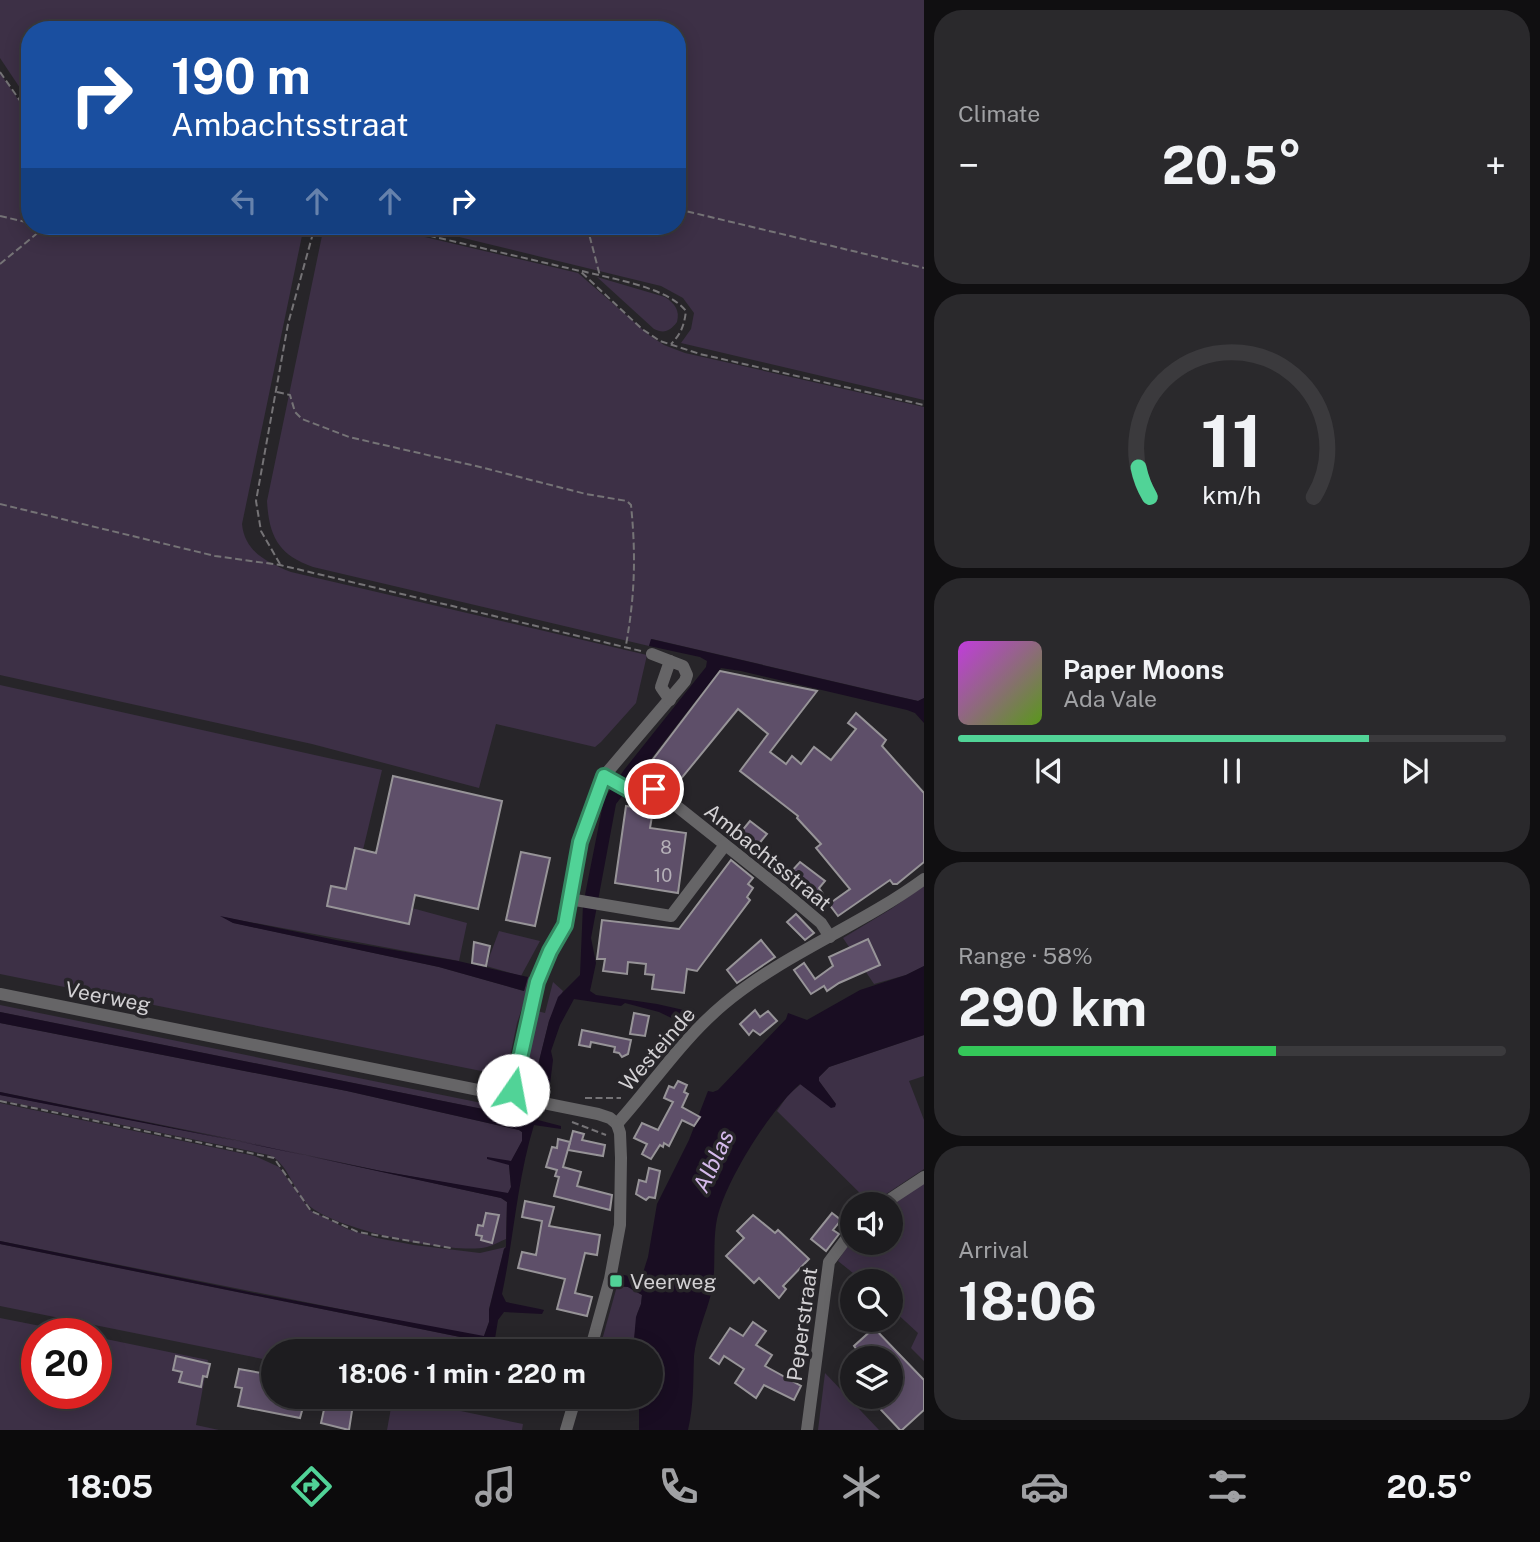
<!DOCTYPE html>
<meta charset="utf-8">
<style>
body{margin:0;font-family:"Public Sans",sans-serif;background:#2a292c;color:#f1f3f6;height:100vh;display:flex;flex-direction:column;font-size:26px;white-space:nowrap}
*{box-sizing:border-box;margin:0}
p{font-size:23px;color:#a0a1a4}
.icon{flex:none;width:38px;height:38px;fill:none;stroke:currentColor;stroke-width:2;stroke-linecap:round;stroke-linejoin:round}
.map{position:relative;flex:1;overflow:hidden}
.side{display:flex;flex-direction:column;gap:10px;padding:10px;background:#100f11;width:616px}
.side>*{flex:none}
.guide{position:absolute;left:21px;top:21px;width:665px;height:214px;border-radius:28px;box-shadow:0 4px 18px #0003,0 0 0 2px #3b3a3d;background:#1a4fa0;color:#fff;overflow:hidden}
.buttons{position:absolute;left:840px;top:1192px;display:grid;gap:14px}
.buttons a{display:grid;place-items:center;width:63px;height:63px;border-radius:50%;background:#1d1c1f;box-shadow:0 4px 18px #0003,0 0 0 2px #3b3a3d;font-size:35px}
.speed{position:absolute;left:21px;top:1318px;display:flex;gap:14px;font-size:35px;font-weight:700;text-align:center}
.speed>*{display:grid;place-content:center;width:91px;height:91px;border-radius:50%;background:#1d1c1f;box-shadow:0 4px 18px #0003,0 0 0 2px #3b3a3d;line-height:1}
.speed .limit{border:10px solid #d22;background:#fff;color:#111}
.pin{position:absolute;display:grid;place-items:center;width:60px;height:60px;color:#fff;margin:-30px;border:4px solid #fff;border-radius:50%;box-shadow:0 2px 7px #0007}
.me{position:absolute;width:77px;margin:-38px;rotate:12deg;stroke-linejoin:round;filter:drop-shadow(0 0 5px #0008)}
.turn{display:flex;align-items:center;gap:24px;height:147px;padding:0 35px;font-size:32px}
.turn .icon{width:91px;height:91px;stroke-width:2.5}
.turn b{display:block;font-size:49px;line-height:60px}
.lanes{display:flex;align-items:center;height:66px;padding:0 35px;background:#0003;justify-content:center;gap:35px;direction:ltr}
.lanes .off{opacity:.35}
.big{font-size:52px;font-weight:700;line-height:1.1}
.side .tile{flex:1;display:flex;flex-direction:column;justify-content:center;gap:10px;min-width:0;padding:0 24px;border-radius:28px;background:#2a292c}
.side .dial{align-items:center;gap:0}
.dial svg{height:182px;overflow:visible;fill:none;stroke:#3b3a3d;stroke-width:7;stroke-linecap:round;text-anchor:middle}
.dial text{fill:#f1f3f6;stroke:none}
.song{display:flex;align-items:center;gap:21px}
.cover{width:84px;height:84px;border-radius:10px;background:linear-gradient(135deg,hsl(290 70% 55%),hsl(90 70% 35%))}
.played{height:7px;border-radius:4px;background:linear-gradient(90deg,#51d397 75%,#3b3a3d 75%)}
.keys{display:flex;justify-content:space-around;direction:ltr}
.heat{display:flex;justify-content:space-between;align-items:center;font-size:38px;direction:ltr}
.charge{height:10px;border-radius:5px;background:linear-gradient(90deg,#34c759 58%,#3b3a3d 0)}
.trip{position:absolute;left:261px;top:1339px;width:402px;height:70px;border-radius:35px;background:#1d1c1f;box-shadow:0 4px 18px #0003,0 0 0 2px #3b3a3d;font-weight:700;line-height:70px;text-align:center}
.tabs{display:flex;height:112px;justify-content:space-around;align-items:center;background:#0c0b0c;color:#a0a1a4}
.tabs .icon{width:49px;height:49px}
.tabs .selected{color:#51d397}
.tabs b{font-size:32px;color:#f1f3f6}
main{display:flex;flex:1;min-height:0}
.map>svg:first-child{display:block}
.green{fill:#3d3046}
.water{fill:#190d22}
.building{fill:#5e4f69;stroke:#979498;stroke-width:2}
.lines{fill:none;stroke-linecap:round;stroke-linejoin:round}
.path{stroke:#757376;stroke-width:2;stroke-dasharray:7 3.5;stroke-linecap:butt}
.minor{stroke:#666567;stroke-width:12}
.route-casing{stroke:#358962;stroke-width:18}
.route{stroke:#51d397;stroke-width:12}
.poi-dot{fill:#51d397;stroke:#272529;stroke-width:2.5}
.labels{text-anchor:middle;dominant-baseline:central;stroke-width:7;stroke-linejoin:round;paint-order:stroke}
.number-label{font-size:18px;fill:#b5b0b8}
.street-label{font-size:21px;fill:#d2d0d3;stroke:#272529}
.poi-label{font-size:21px;fill:#d2d0d3;stroke:#272529;text-anchor:start}
.water-label{font-size:23px;font-style:italic;fill:#d5baeb;stroke:#272529}
</style>
<main>
<div class="map">
<svg width="924" height="1430" viewBox="0 0 924 1430">
<rect width="100%" height="100%" fill="#272529"/>
<!-- green -->
<g class="green">
<polygon points="0,0 924,0 924,400 681,343 691,329 694,313 683,298 661,286 414,226 677,226 677,30 30,30 30,103 0,58"/>
<path d="M0,73l30,44v109h274l-62,298c3,29 26,38 49,48l356,83 -11,48 -35,39 -6,5 -99,-23 -17,64 -167,-44 -312,-69z"/>
<path d="M324,226h54l200,47 71,62 15,10 21,8 239,54v291l-6,3 -266,-62 -3,7 -336,-79c-34,-12 -44,-30 -46,-66z"/>
<path d="M597,277l68,20c10,7 15,13 12,25 -7,9 -13,12 -23,7z"/>
<polygon points="0,685 382,770 353,892 467,923 459,961 223,917 234,923 439,967 524,991 528,977 532,978 517,1023 506,1076 0,974"/>
<polygon points="924,886 924,966 906,975 874,984 843,938 891,909"/>
<polygon points="499,931 540,941 521,976 486,966"/>
<polygon points="553,982 563,991 549,1021 536,1074 532,1076 535,1085 534,1092 523,1089 521,1079 537,1011 545,1013"/>
<polygon points="0,1005 526,1112 526,1115 523,1117 0,1012"/>
<path d="M0,1023l347,68 172,39 3,2v9l-11,21 -24,-4 22,6 2,23 -3,7 -127,-23 -107,-23 227,50 6,4 -1,37c-5,2 -12,6 -19,8 -35,8 -146,-17 -175,-39 -19,-13 -21,-43 -43,-53l-269,-55v-5l266,51 -266,-54z"/>
<polygon points="924,1035 924,1076 909,1081 924,1120 924,1169 871,1204 777,1111 788,1095 801,1084 836,1104 819,1081 819,1077 829,1067"/>
<polygon points="0,1103 255,1156 279,1167 310,1210 347,1229 377,1238 414,1245 480,1253 506,1247 504,1249 489,1309 489,1322 484,1336 480,1337 0,1241"/>
<polygon points="924,1182 924,1361 911,1348 918,1333 893,1310 899,1303 891,1293 891,1281 863,1281 838,1261 852,1238 852,1242 891,1242 891,1204"/>
<polygon points="0,1244 475,1340 483,1343 485,1347 484,1351 273,1351 273,1361 0,1306"/>
<polygon points="617,1286 628,1287 642,1295 641,1304 637,1314 633,1351 599,1351"/>
<polygon points="0,1318 76,1333 37,1334 37,1393 96,1393 96,1337 208,1360 196,1425 219,1430 0,1430"/>
<polygon points="825,1373 879,1430 818,1430"/>
<polygon points="393,1397 523,1424 522,1430 387,1430"/>
</g>
<!-- water -->
<g class="water">
<path d="M651,639l240,56 27,6 6,-3v25l-9,-10 -8,-3 -166,-39 -20,-3 -105,136 -25,134 5,25 -6,28 6,4 61,9 40,9 -11,12 -27,-13 -34,-9 -4,3 -47,-7 -14,26 -9,26 2,9 -3,24 -12,36 23,6v3l-27,-4c-17,55 -20,112 -32,169l4,8 34,7 4,1 -2,4 -38,-2 -6,8 -5,31h-9l-1,-8 -8,-3 -475,-96v-3l259,53 225,42 5,-14v-12l15,-61 2,-2 1,-45 -6,-4 -234,-51 -267,-52v-3l381,79 127,22 3,-6 -2,-22 -22,-6v-2l24,4 11,-20v-9l-3,-2 -172,-39 -347,-68v-11l523,105 3,-2 9,-27 -1,-3h-9l1,-8 10,-4 13,-52 9,-24 22,-22 3,-70 21,-106 20,-29 82,-103 1,-6 -7,-4 -51,-11z"/>
<polygon points="220,916 336,940 458,961 528,977 524,991 439,967 233,923"/>
<path d="M924,966v69l-95,32 -10,10v4l17,23 -1,3 -4,1 -31,-24c-30,26 -74,96 -83,135 -5,25 0,51 -6,75 -5,20 -15,41 -17,62 -1,26 0,48 -6,74h-49v-33l12,-1v-45h-18l3,-34 5,-13 1,-9 -14,-8 -11,-1 2,-12 20,4 3,-2 6,-19 9,-53 32,-64 19,-49 5,1 5,-2 68,-71 2,-6 19,7 53,-30 46,-15z"/>
</g>
<!-- building -->
<g class="building">
<polygon points="720,671 817,691 770,752 786,764 792,756 801,764 814,747 831,760 856,729 848,723 856,713 886,740 882,746 924,793 924,862 897,884 893,884 890,880 838,916 829,904 850,889 816,848 821,844 797,818 798,816 740,771 768,734 738,709 680,780 644,771"/>
<polygon points="393,776 502,801 478,909 415,895 409,924 327,906 331,886 346,889 355,848 376,853"/>
<polygon points="626,806 653,810 650,828 686,833 678,893 615,883"/>
<polygon points="750,821 767,834 757,846 740,833"/>
<polygon points="521,852 550,858 535,926 506,920"/>
<polygon points="731,860 753,878 748,884 753,888 747,897 750,900 697,971 687,969 684,993 652,989 654,975 645,974 646,964 628,962 627,974 603,971 605,959 597,959 602,920 679,929"/>
<polygon points="800,862 825,881 819,888 823,894 815,900 809,893 812,891 790,873"/>
<polygon points="796,914 814,933 805,940 787,922"/>
<polygon points="868,939 880,965 839,983 827,991 824,986 811,994 794,970 804,963 815,979 833,966 829,957"/>
<polygon points="761,940 775,957 737,983 727,970"/>
<polygon points="474,942 490,946 486,966 472,963"/>
<polygon points="755,1010 760,1017 768,1011 777,1021 760,1035 753,1030 749,1035 740,1024"/>
<polygon points="634,1013 649,1016 645,1036 630,1034"/>
<polygon points="582,1030 631,1040 628,1054 622,1057 619,1053 614,1052 615,1047 591,1042 590,1047 579,1045"/>
<polygon points="678,1081 687,1085 684,1092 688,1094 682,1107 700,1117 694,1126 682,1120 669,1146 664,1143 663,1147 660,1145 651,1159 642,1154 647,1144 634,1138 642,1123 658,1130 673,1102 664,1098 669,1086 674,1088"/>
<polygon points="573,1131 584,1134 582,1140 605,1145 603,1156 568,1150"/>
<polygon points="558,1139 570,1142 563,1167 581,1172 577,1186 612,1195 610,1210 554,1196 559,1177 555,1176 557,1170 546,1167 552,1147 557,1148"/>
<polygon points="649,1168 660,1171 655,1198 649,1197 646,1200 636,1194 639,1180 646,1182"/>
<polygon points="525,1201 554,1207 549,1226 600,1235 597,1255 585,1253 575,1293 592,1297 587,1316 557,1309 565,1279 518,1268 522,1252 536,1255 542,1221 522,1217"/>
<polygon points="486,1213 499,1215 492,1243 481,1240 482,1236 476,1235 478,1225 483,1226"/>
<polygon points="832,1213 841,1220 833,1230 839,1234 826,1251 811,1239"/>
<polygon points="753,1215 775,1233 778,1230 809,1259 783,1286 786,1289 779,1298 759,1278 754,1283 726,1256 744,1238 737,1231"/>
<polygon points="753,1322 766,1331 756,1345 772,1355 765,1366 801,1386 794,1400 764,1385 756,1398 735,1383 744,1369 724,1356 719,1364 710,1358 730,1328 743,1336"/>
<polygon points="874,1328 924,1380 924,1410 902,1430 900,1430 868,1396 891,1396 891,1358 863,1358 854,1346"/>
<polygon points="176,1356 210,1364 207,1377 203,1376 201,1387 179,1382 182,1372 173,1370"/>
<polygon points="239,1369 273,1375 273,1396 306,1396 300,1418 238,1406 242,1388 235,1387"/>
<polygon points="336,1396 354,1398 349,1430 321,1423 325,1405 334,1407"/>
</g>
<g class="lines">
<!-- path -->
<g class="path">
<polyline points="0,72 30,115"/>
<polyline points="677,209 924,268"/>
<polyline points="0,216 30,223"/>
<polyline points="388,226 580,271 642,329 660,341 700,354 924,405"/>
<polyline points="587,226 600,276"/>
<polyline points="0,264 46,226"/>
<path d="M582,271c30,8 85,16 104,40 -2,15 -5,23 -15,33"/>
<path d="M277,392l13,3 5,17 7,7 47,18 131,30 106,27 41,7 4,4c5,50 4,90 -5,140"/>
<polyline points="0,504 215,556 280,565 641,651"/>
<polyline points="280,564 261,531 256,501 288,324 315,226"/>
<polyline points="585,1098 621,1098"/>
<polyline points="0,1101 274,1158 311,1211 358,1232 451,1248"/>
<polyline points="572,1122 606,1135"/>
</g>
<!-- minor -->
<g class="minor">
<polyline points="652,654 683,666 687,675 685,681 604,776 629,790 655,789 782,890 821,923 830,937"/>
<polyline points="670,700 661,687 670,661"/>
<polyline points="569,899 671,916 725,845"/>
<polyline points="0,994 598,1114 610,1118 617,1124"/>
<polyline points="512,1098 537,982 565,925 580,842 604,776"/>
<path d="M617,1124c36,-40 65,-85 107,-120 61,-51 136,-78 200,-125"/>
<polyline points="883,1204 924,1177"/>
<polyline points="590,1351 610,1279 620,1225 621,1158 620,1133 617,1124"/>
<polyline points="566,1430 576,1396"/>
<polyline points="807,1430 829,1262 852,1231"/>
</g>
</g>
<g class="lines">
<!-- route casing -->
<g class="route-casing">
<polyline id="route" points="513,1090 537,982 550,951 565,925 580,842 604,776 629,790 654,789"/>
</g>
<!-- route -->
<use href="#route" class="route"/>
</g>
<!-- markers -->
<rect class="poi-dot" x="609" y="1274" width="14" height="14" rx="3.5"/>
<g class="labels">
<!-- number labels -->
<g class="number-label">
<text x="666" y="847">8</text>
<text x="663" y="875">10</text>
</g>
<!-- street labels -->
<g class="street-label">
<text transform="translate(768 857) rotate(39)">Ambachtsstraat</text>
<text transform="translate(108 997) rotate(11)">Veerweg</text>
<text transform="translate(657 1049) rotate(-49)">Westeinde</text>
<text transform="translate(802 1324) rotate(-82)">Peperstraat</text>
</g>
<!-- poi labels -->
<g class="poi-label">
<text x="630" y="1281">Veerweg</text>
</g>
<!-- water labels -->
<g class="water-label">
<text transform="translate(713 1161) rotate(-65)">Alblas</text>
</g>
</g>
</svg>
<div class="buttons">
<a><svg class="icon" aria-label="sound" viewBox="0 0 24 24"><path d="M4 9h4l5-4v14l-5-4H4zM17 9q2 3 0 6"/></svg></a>
<a><svg class="icon" aria-label="search" viewBox="0 0 24 24"><circle cx="10" cy="10" r="6"/><path d="M15 15l6 6"/></svg></a>
<a><svg class="icon" aria-label="layers" viewBox="0 0 24 24"><path d="M12 4l9 5-9 5-9-5zM3 14l9 5 9-5"/></svg></a>
</div>
<div class="speed"><div class="limit">20</div></div>
<div class="pin" style="left:654px;top:789px;background:#d93025"><svg class="icon" aria-label="arrive" viewBox="0 0 24 24"><path d="M6 21V4h12l-3 4 3 4H6"/></svg></div>
<svg class="me" style="left:513px;top:1090px" viewBox="-20 -20 40 40"><circle r="19" fill="#fff"/><path d="M0-13L10 11 0 6-10 11z" fill="#51d397"/></svg>
<div class="trip">18:06 · 1 min · 220 m</div>
<div class="guide">
<div class="turn"><svg class="icon" aria-label="right" viewBox="0 0 24 24"><path d="M7 20v-9h11M14 6l5 5-5 5"/></svg><div><b>190 m</b>Ambachtsstraat</div></div>
<div class="lanes"><svg class="icon off" aria-label="left" viewBox="0 0 24 24"><path d="M17 20v-9H6M10 6l-5 5 5 5"/></svg><svg class="icon off" aria-label="ahead" viewBox="0 0 24 24"><path d="M12 20V5M6 11l6-6 6 6"/></svg><svg class="icon off" aria-label="ahead" viewBox="0 0 24 24"><path d="M12 20V5M6 11l6-6 6 6"/></svg><svg class="icon" aria-label="right" viewBox="0 0 24 24"><path d="M7 20v-9h11M14 6l5 5-5 5"/></svg></div>
</div>
</div>
<section class="side">
<div class="tile"><p>Climate</p>
<div class="heat"><a>−</a><b class="big">20.5°</b><a>+</a></div>
</div>
<div class="tile dial"><svg viewBox="0 0 100 80">
<path d="M14 69A42 42 0 1 1 86 69"/>
<path d="M14 69A42 42 0 0 1 9 56" stroke="#51d397"/>
<text x="50" y="56" font-size="32" font-weight="700">11</text>
<text x="50" y="72" font-size="11">km/h</text>
</svg></div>
<div class="tile">
<div class="song"><i class="cover"></i><div><b>Paper Moons</b><p>Ada Vale</p></div></div>
<div class="played"></div>
<div class="keys"><svg class="icon" aria-label="previous" viewBox="0 0 24 24"><path d="M18 5L8 12l10 7zM5 5v14"/></svg><svg class="icon" aria-label="pause" viewBox="0 0 24 24"><path d="M8 5v14M16 5v14"/></svg><svg class="icon" aria-label="next" viewBox="0 0 24 24"><path d="M6 5l10 7-10 7zM19 5v14"/></svg></div>
</div>
<div class="tile"><p>Range · 58%</p><b class="big">290 km</b><div class="charge"></div></div>
<div class="tile"><p>Arrival</p><b class="big">18:06</b></div>
</section>
</main>
<nav class="tabs">
<b>18:05</b>
<svg class="icon selected" aria-label="directions" viewBox="0 0 24 24"><path d="M12 3l9 9-9 9-9-9zM9 14v-3h6M13 9l2 2-2 2"/></svg>
<svg class="icon" aria-label="music" viewBox="0 0 24 24"><path d="M9 18V5l10-2v13"/><circle cx="6" cy="18" r="3"/><circle cx="16" cy="16" r="3"/></svg>
<svg class="icon" aria-label="phone" viewBox="0 0 24 24"><path d="M5 4h4l2 5-3 2q2 4 5 5l2-3 5 2v4C11 20 4 13 5 4z"/></svg>
<svg class="icon" aria-label="climate" viewBox="0 0 24 24"><path d="M12 3v18M4 7l16 10M4 17L20 7"/></svg>
<svg class="icon" aria-label="car" viewBox="0 0 24 24"><path d="M5 17H2v-5l4-1 3-4h7l3 4 3 1v5h-3M9 17h6M6 11h13"/><circle cx="7" cy="17" r="2"/><circle cx="17" cy="17" r="2"/></svg>
<svg class="icon" aria-label="filters" viewBox="0 0 24 24"><path d="M4 7h16M4 17h16"/><circle cx="9" cy="7" r="2"/><circle cx="15" cy="17" r="2"/></svg>
<b>20.5°</b>
</nav>
